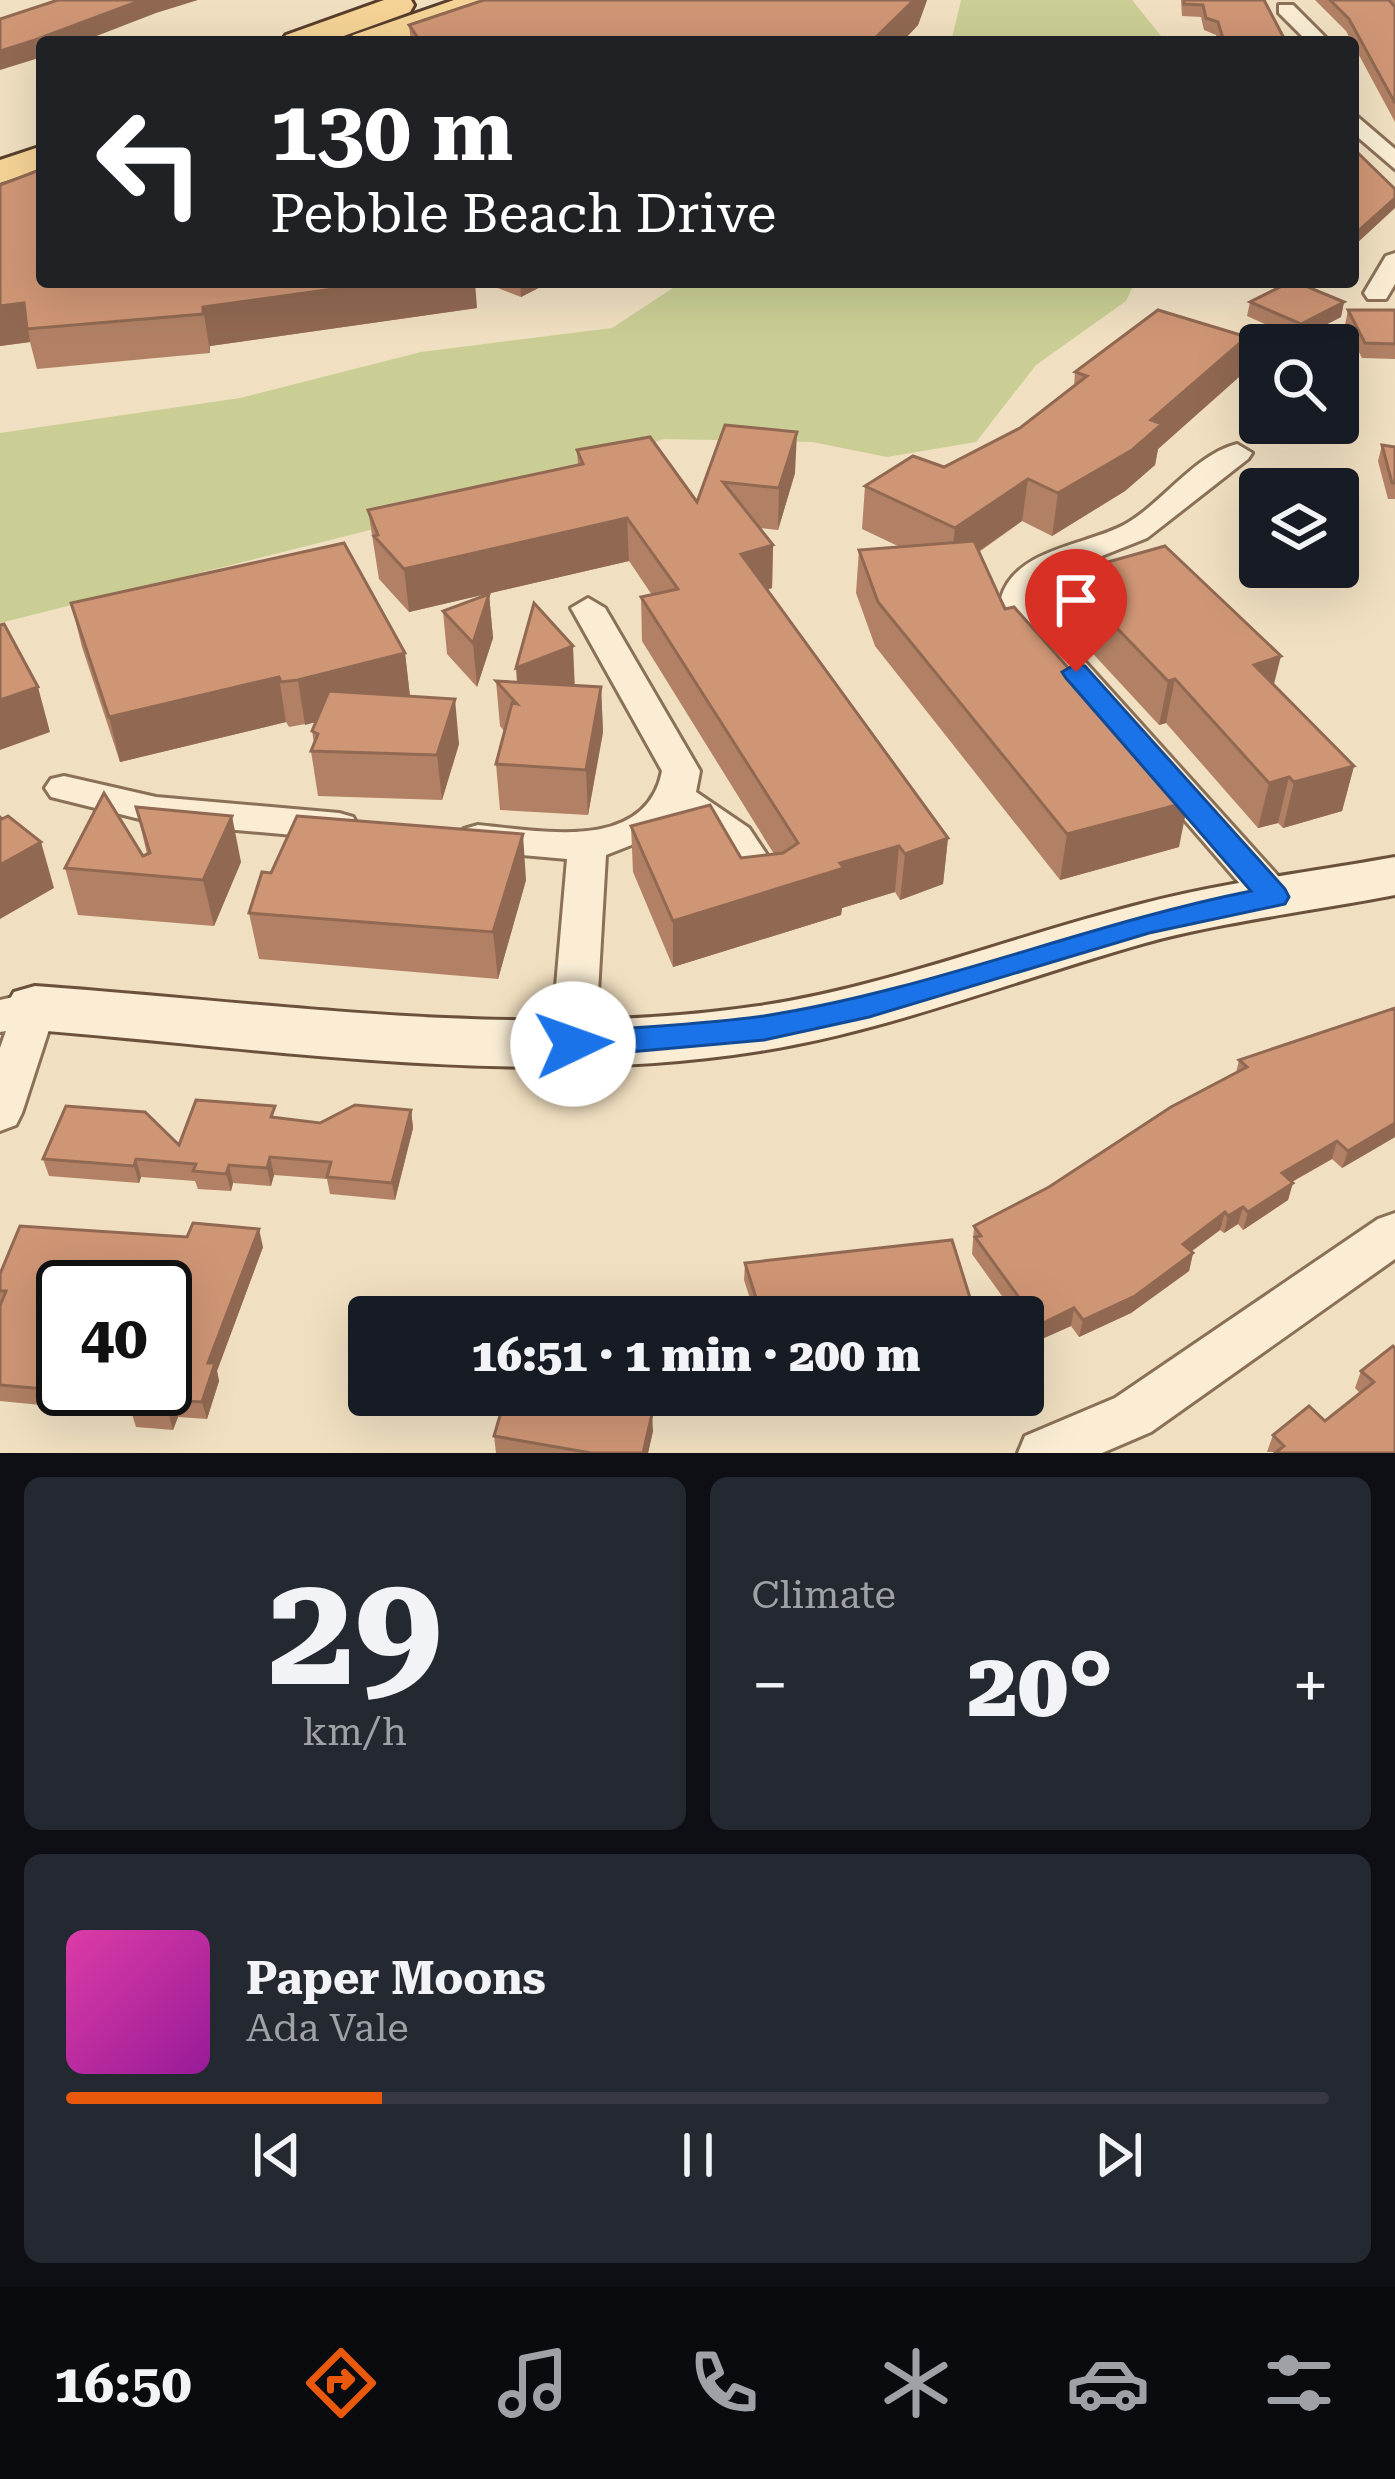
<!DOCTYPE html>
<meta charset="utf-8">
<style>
body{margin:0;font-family:"Roboto Serif",serif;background:#242831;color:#f1f3f6;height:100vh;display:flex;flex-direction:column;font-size:45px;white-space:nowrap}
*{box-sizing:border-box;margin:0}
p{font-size:39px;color:#9ea1a6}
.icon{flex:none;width:66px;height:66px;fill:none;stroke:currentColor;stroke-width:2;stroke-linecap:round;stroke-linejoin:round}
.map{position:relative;height:1453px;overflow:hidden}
.panel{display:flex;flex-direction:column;gap:24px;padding:24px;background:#0d0f14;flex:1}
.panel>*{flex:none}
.guide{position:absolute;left:36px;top:36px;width:1323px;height:252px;border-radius:12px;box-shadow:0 12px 48px #0002;background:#202124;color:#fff;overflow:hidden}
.fabs{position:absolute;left:1239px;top:324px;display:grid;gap:24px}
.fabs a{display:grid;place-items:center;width:120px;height:120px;border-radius:12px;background:#171b24;box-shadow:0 12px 48px #0002;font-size:60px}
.speed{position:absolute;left:36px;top:1260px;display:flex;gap:24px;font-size:60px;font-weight:700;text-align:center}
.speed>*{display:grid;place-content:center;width:156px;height:156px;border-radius:50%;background:#171b24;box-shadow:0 12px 48px #0002;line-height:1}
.speed .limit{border:6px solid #111;border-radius:18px;background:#fff;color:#111}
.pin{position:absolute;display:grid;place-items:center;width:102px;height:102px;color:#fff;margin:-123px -51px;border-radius:50% 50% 50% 0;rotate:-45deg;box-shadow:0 0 12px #0007}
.pin .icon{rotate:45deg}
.me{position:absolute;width:132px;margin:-66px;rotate:87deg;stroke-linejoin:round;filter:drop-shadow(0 0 9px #0008)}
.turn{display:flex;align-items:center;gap:42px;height:252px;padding:0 36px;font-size:54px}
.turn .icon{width:156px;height:156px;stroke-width:2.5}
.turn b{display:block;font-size:84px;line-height:102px}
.big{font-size:90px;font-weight:800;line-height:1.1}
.panel .card{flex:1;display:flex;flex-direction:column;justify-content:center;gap:18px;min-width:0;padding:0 42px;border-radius:18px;background:#242831}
.panel .dial{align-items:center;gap:0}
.dial b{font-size:156px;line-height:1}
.song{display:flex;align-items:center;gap:36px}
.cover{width:144px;height:144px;border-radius:18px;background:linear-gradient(135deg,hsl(320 70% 55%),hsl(300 70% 35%))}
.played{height:12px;border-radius:6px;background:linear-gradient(90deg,#ea580c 25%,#363941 25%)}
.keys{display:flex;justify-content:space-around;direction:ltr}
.heat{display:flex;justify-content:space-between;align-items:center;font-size:66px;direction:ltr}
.panel .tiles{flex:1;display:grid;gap:24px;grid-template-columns:1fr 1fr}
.card:last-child{grid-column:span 2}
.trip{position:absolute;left:348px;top:1296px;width:696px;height:120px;border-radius:12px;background:#171b24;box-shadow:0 12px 48px #0002;font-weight:800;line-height:120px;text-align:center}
.tab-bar{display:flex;height:192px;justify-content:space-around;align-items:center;background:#090b0e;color:#9ea1a6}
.tab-bar .icon{width:84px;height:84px}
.tab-bar .current{color:#ea580c}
.tab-bar b{font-size:54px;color:#f1f3f6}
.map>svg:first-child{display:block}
.green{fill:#cace94}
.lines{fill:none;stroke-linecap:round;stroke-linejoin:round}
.street-casing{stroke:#8a7057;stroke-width:6}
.secondary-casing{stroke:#6b513b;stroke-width:6}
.primary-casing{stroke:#573e2c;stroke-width:6}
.street{fill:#faedd4;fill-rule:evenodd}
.secondary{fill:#faedd4;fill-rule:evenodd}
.primary{fill:#f5d396;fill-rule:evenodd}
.wall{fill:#b28165}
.shaded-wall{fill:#916952}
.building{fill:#cf9675;stroke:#916952;stroke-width:3;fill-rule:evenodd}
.route{fill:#1a73e8;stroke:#114b97;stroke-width:3}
</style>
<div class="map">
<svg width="1395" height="1453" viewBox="0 0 1395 1453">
<rect width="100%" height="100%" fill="#f0dfc0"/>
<!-- green -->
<g class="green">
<polygon points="961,0 1132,0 1166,42 951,42"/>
<polygon points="682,282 1135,282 1126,301 1036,365 976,442 887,457 812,442 664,439 366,531 0,623 0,433 240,398 421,352 612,328"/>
</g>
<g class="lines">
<!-- street casing -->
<g class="street-casing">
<g id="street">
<polygon points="1279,5 1293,5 1330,42 1308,42 1279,13"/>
<polygon points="1353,113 1395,149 1395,169 1353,133"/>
<polygon points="1395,253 1395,284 1386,299 1368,299 1364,293 1386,256"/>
<path d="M1237,444l15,9 -4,6 -101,79 -93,37 -17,12 -2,11 6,15 247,274 6,10 -6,10h-28l-246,-284 -13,-25c14,-49 83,-52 123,-73 38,-21 70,-70 113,-81z"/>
<path d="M588,598l17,10 95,163 -4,21 53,36 38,57 -6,10h-28l-32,-49 -41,-28 -8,11 -66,26 -11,189 -7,12 -15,4 -15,-4 -7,-12 16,-185 -89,-8 -14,-4 -5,-9 5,-9 14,-4c62,6 168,28 184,-54l-91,-163z"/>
<polygon points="64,776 156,797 339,813 353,817 358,826 353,835 339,839 156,823 51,797 45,788 51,779"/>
<polygon points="35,992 50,997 56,1008 22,1113 16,1125 0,1131 0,1048 6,1031 0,1032 0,1000"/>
<polygon points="1395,1213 1395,1259 1151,1432 1102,1453 1018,1453 1025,1436 1115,1398 1378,1219"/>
</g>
</g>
<!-- secondary casing -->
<g class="secondary-casing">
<path id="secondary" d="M1395,857v38c-82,16 -169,26 -250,48 -128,36 -253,87 -385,108 -238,38 -486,-2 -725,-21l-21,-6 -9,-16 9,-16 21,-6c239,17 486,55 724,20 132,-20 257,-71 386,-103 81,-21 167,-31 250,-46z"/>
</g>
<!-- primary casing -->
<g class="primary-casing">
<g id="primary">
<polygon points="384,0 411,0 414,5 410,12 327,42 281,42 286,35"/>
<polygon points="454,0 499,0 495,6 395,42 348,42 353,35"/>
<polygon points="42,146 42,169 0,183 0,160"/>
</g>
</g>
<!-- street -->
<use href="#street" class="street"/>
<!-- secondary -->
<use href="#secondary" class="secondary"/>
<!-- primary -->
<use href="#primary" class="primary"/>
</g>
<!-- wall -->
<g class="wall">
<polygon points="484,0 927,0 918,25 902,42 411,42 409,25"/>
<polygon points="1181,0 1264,0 1286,42 1218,42 1216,35 1204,30 1201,17 1182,16"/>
<polygon points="1315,0 1395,0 1395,122 1346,31"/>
<polygon points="0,185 477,308 210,346 210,353 37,369 30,342 0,346"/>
<polygon points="482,282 550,282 521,297"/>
<polygon points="581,282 617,282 598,288"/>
<polygon points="1269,282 1306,282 1303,285 1344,302 1341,317 1298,339 1247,316 1250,302 1285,285"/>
<polygon points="1348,310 1395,310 1395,359 1362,358 1345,325"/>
<polygon points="1075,372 1239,377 1158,449 1155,465 1125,491 1052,536 1022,521 979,552 1005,609 1179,847 1060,880 875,646 856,593 859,550 900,547 862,529 865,486 944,467 1020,428 1074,386"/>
<polygon points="725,425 795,473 778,530 760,528 773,545 772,588 766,590 948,838 943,884 900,900 895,892 842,908 841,915 673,967 633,872 631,826 741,858 774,854 642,641 641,597 652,595 629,561 409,612 379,579 368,510 578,465 577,450 697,502"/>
<polygon points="1382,445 1395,447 1395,499 1388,499 1378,461"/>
<polygon points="1065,574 1274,684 1354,766 1342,811 1283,828 1278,823 1258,828 1166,723 1159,725 1059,617"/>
<polygon points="489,594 493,638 477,687 447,654 443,611"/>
<polygon points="71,603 405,653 410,696 459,744 442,800 318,796 311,751 314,743 312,731 316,722 289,727 286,722 120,762 82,647"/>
<polygon points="496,681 601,687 603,732 588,815 500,810 496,764 504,731 500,726"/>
<polygon points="136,807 241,862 214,926 78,915 65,868 147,854"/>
<polygon points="526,880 498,979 259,959 249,913"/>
<polygon points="1395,1008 1395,1137 1342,1168 1332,1159 1292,1182 1288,1200 1243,1230 1238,1224 1224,1233 1220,1230 1191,1252 1193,1253 1189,1271 1131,1313 1079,1337 1071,1326 1035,1342 1023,1325 1023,1317 1017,1317 972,1254 974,1226 1049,1187 1236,1073 1239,1060"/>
<polygon points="411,1110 413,1128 395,1200 330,1194 327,1179 274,1175 271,1186 233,1183 231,1191 198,1189 195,1181 141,1177 139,1183 49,1176 43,1159 179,1145 277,1118 320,1123"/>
<polygon points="263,1247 217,1371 219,1381 207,1419 178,1417 173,1430 136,1427 132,1414 0,1401 0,1274"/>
<polygon points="745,1263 976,1317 756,1317 744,1280"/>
<polygon points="1393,1346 1395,1453 1267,1452 1273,1435 1325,1421 1360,1393 1355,1388 1361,1371"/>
<polygon points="809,1395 845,1395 811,1401"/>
<polygon points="646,1412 653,1431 648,1453 496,1453 494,1436"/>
</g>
<!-- shaded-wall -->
<g class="shaded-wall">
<polygon points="142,0 198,0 156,13 81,42 42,42 42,57 0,70 0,51"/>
<polygon points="914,0 927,0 918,25 902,42 871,42"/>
<polygon points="1395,198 1395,208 1355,245 1358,231"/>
<polygon points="384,282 475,282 477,308 210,346 210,353 203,307"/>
<polygon points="520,282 550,282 521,297"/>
<polygon points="598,282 617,282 598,288"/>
<polygon points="1344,302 1341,317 1298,339 1301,324"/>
<polygon points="24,303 30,342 0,346 0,306"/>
<polygon points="1247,337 1239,377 1158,449 1155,465 1125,491 1052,536 1058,493 1151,420"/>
<polygon points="797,432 795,473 778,530 779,488"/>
<polygon points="1028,479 1022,521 950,571 955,528"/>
<polygon points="627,518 629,561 409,612 404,569"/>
<polygon points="773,545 772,588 740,598 741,554"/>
<polygon points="489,594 493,638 477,687 473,643"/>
<polygon points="573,646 575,691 519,712 516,668"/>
<polygon points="405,653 410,697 305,725 298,680"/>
<polygon points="1281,656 1270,700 1254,665"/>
<polygon points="279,677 286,722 120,762 109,717"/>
<polygon points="1175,679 1166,723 1159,725 1168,681"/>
<polygon points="38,687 50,732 0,750 0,700"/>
<polygon points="601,687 603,732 588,815 586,770"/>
<polygon points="455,699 459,744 442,800 437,755"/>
<polygon points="1354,766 1342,811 1283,828 1294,782"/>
<polygon points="1289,777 1278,823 1258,828 1269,783"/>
<polygon points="1188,802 1179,847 1060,880 1067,834"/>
<polygon points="232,816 241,862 214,926 203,880"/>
<polygon points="523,834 526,880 498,979 493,932"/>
<polygon points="948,838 943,884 900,900 905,854"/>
<polygon points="41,842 54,888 0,919 0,865"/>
<polygon points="899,846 895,892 842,908 841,915 673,967 673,921 840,863"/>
<polygon points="411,1110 413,1128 395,1200 392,1183"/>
<polygon points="1395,1123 1395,1137 1342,1168 1348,1151"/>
<polygon points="1337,1141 1332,1159 1277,1190 1282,1173"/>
<polygon points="270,1157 274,1175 271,1186 267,1168"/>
<polygon points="136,1159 141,1177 139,1183 134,1166"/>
<polygon points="229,1165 233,1183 231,1191 226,1174"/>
<polygon points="1293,1183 1288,1200 1243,1230 1248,1212"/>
<polygon points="1243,1207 1238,1224 1224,1233 1228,1216"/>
<polygon points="1225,1212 1220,1230 1178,1261 1183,1244"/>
<polygon points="259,1229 263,1247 217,1371 219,1381 207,1419 202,1402 208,1363"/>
<polygon points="1193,1253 1189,1271 1131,1313 1079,1337 1083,1320"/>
<polygon points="1074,1308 1071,1326 1035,1342 1039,1325"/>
<polygon points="172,1400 178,1417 173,1430 168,1412"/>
<polygon points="652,1414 653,1431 648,1453 643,1453"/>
</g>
<!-- building -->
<g class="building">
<polygon points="58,0 142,0 35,40 0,51 0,19"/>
<polygon points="484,0 914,0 871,42 421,42 409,25"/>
<polygon points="1184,0 1264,0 1286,42 1224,42 1218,22 1206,18 1203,5 1184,4"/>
<polygon points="1330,0 1389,0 1395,7 1395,103 1349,19"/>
<polygon points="1358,153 1395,189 1395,198 1358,231 1353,230 1353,158"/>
<polygon points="42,169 42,282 384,282 203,307 203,314 27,329 24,303 0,306 0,185"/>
<polygon points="1290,282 1296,282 1344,302 1301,324 1250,302"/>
<polygon points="1158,310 1247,337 1151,420 1162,424 1132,450 1058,493 1028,479 955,528 865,486 913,456 944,467 1020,428 1087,376 1075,372"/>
<polygon points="1348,310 1395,310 1395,344 1365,343"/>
<polygon points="725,425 797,432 779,488 723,482 773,545 741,554 948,838 905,854 899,846 840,863 844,868 673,921 631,826 710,805 741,858 783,853 798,843 641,597 678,589 627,518 404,569 374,536 378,535 368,510 583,464 577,450 650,437 697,502"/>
<polygon points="1382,445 1395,447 1395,483 1392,483"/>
<polygon points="974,541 1005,609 1014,607 1188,802 1067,834 878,602 859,550"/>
<polygon points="344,543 405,653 298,680 281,682 279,677 109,717 71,603"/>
<polygon points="1165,546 1281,656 1254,665 1354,766 1294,782 1289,777 1269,783 1175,679 1168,681 1065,574"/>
<polygon points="489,594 473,643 443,611"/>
<polygon points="534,603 573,646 516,668"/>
<polygon points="4,624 38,687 0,700 0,625"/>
<polygon points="496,681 601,687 586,770 496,764 512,703 517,704"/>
<polygon points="329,691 455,699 437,755 311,751 318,734 312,731"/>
<polygon points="104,793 143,856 150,853 136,807 232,816 203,880 65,868"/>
<polygon points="8,816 41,842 0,865 0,817 2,819"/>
<polygon points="297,816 523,834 493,932 249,913 262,872 271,873"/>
<polygon points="1395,1008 1395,1123 1348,1151 1337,1141 1282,1173 1293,1183 1248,1212 1243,1207 1228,1216 1225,1212 1183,1244 1193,1253 1135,1296 1083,1320 1074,1308 1039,1325 975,1237 981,1236 974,1226 1049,1187 1171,1107 1247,1067 1239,1060"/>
<polygon points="196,1100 275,1106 271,1117 320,1123 355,1105 411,1110 392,1183 327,1177 331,1162 270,1157 267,1168 229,1165 226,1174 193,1171 196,1164 136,1159 134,1166 43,1159 66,1106 145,1112 179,1145"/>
<path d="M193,1223l66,6 -51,134h7l-13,39 -30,-2 -4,12 -38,-3 4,-12 -134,-12v-79l6,-15h-6v-17l20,-48 167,11zM63,1287h102v102h-102z"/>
<polygon points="952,1240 976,1317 762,1317 745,1263"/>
<polygon points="1393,1346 1395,1348 1395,1453 1275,1453 1284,1446 1273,1435 1309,1406 1325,1421 1374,1382 1361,1371"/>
<polygon points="506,1395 645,1395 642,1411 652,1414 643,1453 591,1453 494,1436"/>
</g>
<!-- route -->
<path class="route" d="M1076,664l9,2 200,223 4,8 -4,7 -136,29 -280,84 -105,23 -191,17 -12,-4 -5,-9 17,-12c63,-5 128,-7 191,-16 166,-26 323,-92 487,-125l-185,-213 -4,-6z"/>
</svg>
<div class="fabs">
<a><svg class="icon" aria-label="search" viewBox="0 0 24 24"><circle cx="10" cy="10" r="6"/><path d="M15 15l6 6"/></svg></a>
<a><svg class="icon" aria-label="layers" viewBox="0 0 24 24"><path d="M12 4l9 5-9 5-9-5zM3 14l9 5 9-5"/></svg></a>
</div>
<div class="speed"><div class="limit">40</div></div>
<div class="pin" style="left:1076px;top:672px;background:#d93025"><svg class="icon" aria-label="arrive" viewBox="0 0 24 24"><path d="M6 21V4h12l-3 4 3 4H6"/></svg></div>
<svg class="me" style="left:573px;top:1044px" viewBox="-20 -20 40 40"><circle r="19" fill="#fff"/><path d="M0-13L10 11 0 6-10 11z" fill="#1a73e8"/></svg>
<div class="trip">16:51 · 1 min · 200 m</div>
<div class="guide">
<div class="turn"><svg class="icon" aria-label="left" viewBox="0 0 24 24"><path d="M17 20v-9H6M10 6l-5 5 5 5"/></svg><div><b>130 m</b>Pebble Beach Drive</div></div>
</div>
</div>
<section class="panel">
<div class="tiles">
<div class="card dial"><b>29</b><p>km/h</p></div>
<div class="card"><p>Climate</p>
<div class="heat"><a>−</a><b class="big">20°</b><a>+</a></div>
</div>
<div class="card">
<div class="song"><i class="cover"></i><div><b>Paper Moons</b><p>Ada Vale</p></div></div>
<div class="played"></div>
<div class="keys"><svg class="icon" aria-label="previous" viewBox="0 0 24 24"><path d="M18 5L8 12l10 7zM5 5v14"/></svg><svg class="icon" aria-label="pause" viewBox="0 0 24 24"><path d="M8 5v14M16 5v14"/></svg><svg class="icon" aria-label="next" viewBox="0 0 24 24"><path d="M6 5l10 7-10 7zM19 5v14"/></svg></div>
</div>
</div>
</section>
<nav class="tab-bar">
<b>16:50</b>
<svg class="icon current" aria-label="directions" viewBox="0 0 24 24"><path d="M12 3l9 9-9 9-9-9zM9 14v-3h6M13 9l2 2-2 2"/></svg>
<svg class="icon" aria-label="music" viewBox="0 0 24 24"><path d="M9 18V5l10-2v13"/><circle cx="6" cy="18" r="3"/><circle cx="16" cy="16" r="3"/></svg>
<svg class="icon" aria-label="phone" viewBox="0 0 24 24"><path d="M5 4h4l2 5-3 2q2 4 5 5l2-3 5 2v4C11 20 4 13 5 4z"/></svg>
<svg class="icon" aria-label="climate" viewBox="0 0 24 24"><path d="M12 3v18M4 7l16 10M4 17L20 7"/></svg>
<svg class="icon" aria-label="car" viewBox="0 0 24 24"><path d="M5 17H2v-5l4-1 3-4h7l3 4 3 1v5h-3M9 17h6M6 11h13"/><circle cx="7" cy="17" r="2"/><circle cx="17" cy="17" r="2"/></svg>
<svg class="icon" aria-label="filters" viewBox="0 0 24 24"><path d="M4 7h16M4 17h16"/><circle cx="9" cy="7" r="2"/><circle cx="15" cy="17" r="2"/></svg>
</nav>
